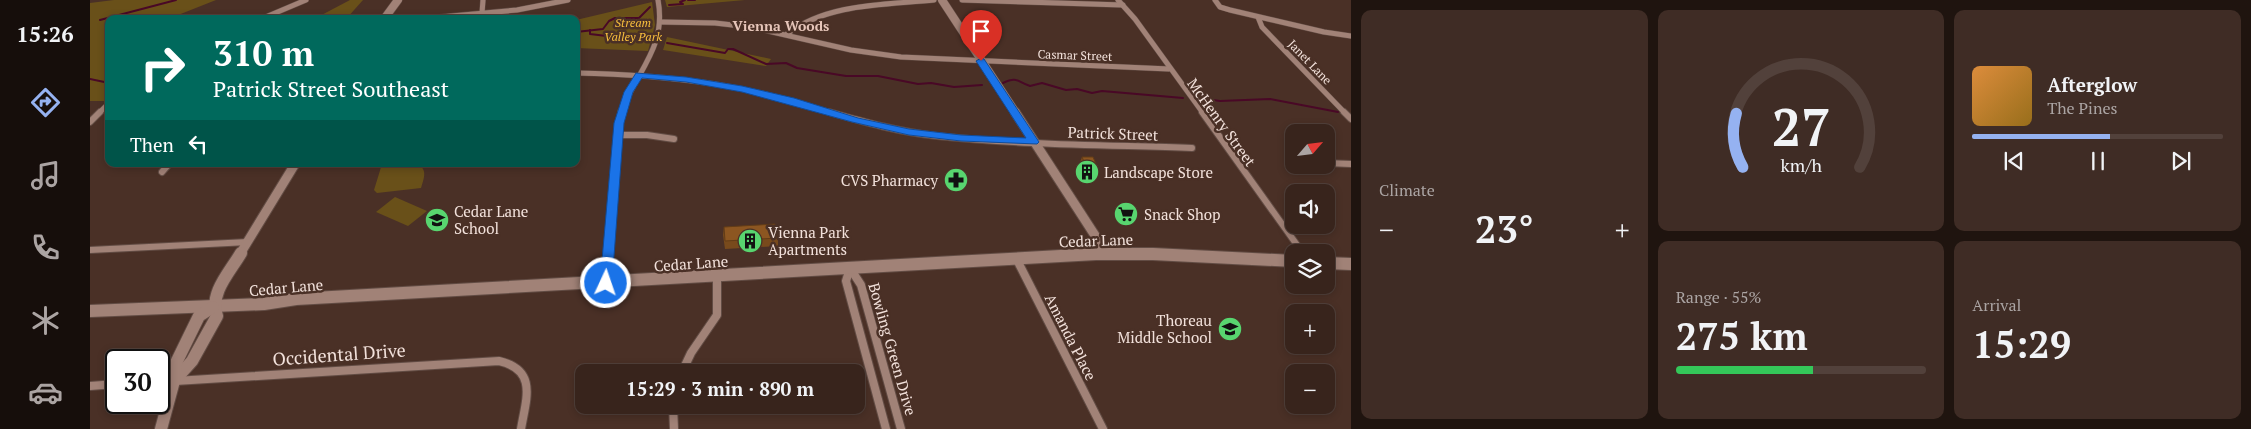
<!DOCTYPE html>
<meta charset="utf-8">
<style>
body{margin:0;font-family:"PT Serif",serif;background:#3f2c25;color:#f1f3f6;height:100vh;display:flex;flex-direction:column;font-size:19px;white-space:nowrap}
*{box-sizing:border-box;margin:0}
p{font-size:16px;color:#aba4a3}
.icon{flex:none;width:28px;height:28px;fill:none;stroke:currentColor;stroke-width:2;stroke-linecap:round;stroke-linejoin:round}
.map{position:relative;flex:1;overflow:hidden}
.side{display:flex;flex-direction:column;gap:10px;padding:10px;background:#1f140f;width:900px}
.side>*{flex:none}
.banner{position:absolute;left:15px;top:15px;width:475px;height:152px;border-radius:10px;box-shadow:0 2px 8px #0003,0 0 0 1px #52413b;background:#00695c;color:#fff;overflow:hidden}
.needle{width:32px;rotate:62deg}
.fabs{position:absolute;left:1195px;top:124px;display:grid;gap:10px}
.fabs a{display:grid;place-items:center;width:50px;height:50px;border-radius:10px;background:#38241c;box-shadow:0 2px 8px #0003,0 0 0 1px #52413b;font-size:25px}
.speed{position:absolute;left:15px;top:349px;display:flex;gap:10px;font-size:25px;font-weight:700;text-align:center}
.speed>*{display:grid;place-content:center;width:65px;height:65px;border-radius:50%;background:#38241c;box-shadow:0 2px 8px #0003,0 0 0 1px #52413b;line-height:1}
.speed .limit{border:2px solid #111;border-radius:8px;background:#fff;color:#111}
.pin{position:absolute;display:grid;place-items:center;width:42px;height:42px;color:#fff;margin:-51px -21px;border-radius:50% 50% 50% 0;rotate:-45deg;box-shadow:0 0 5px #0007}
.pin .icon{rotate:45deg}
.me{position:absolute;width:55px;margin:-28px;rotate:3deg;stroke-linejoin:round;filter:drop-shadow(0 0 4px #0008)}
.turn{display:flex;align-items:center;gap:18px;height:105px;padding:0 25px;font-size:22px}
.turn .icon{width:65px;height:65px;stroke-width:2.5}
.turn b{display:block;font-size:35px;line-height:42px}
.then{display:flex;align-items:center;height:48px;padding:0 25px;background:#0003;gap:10px;font-size:19px}
.big{font-size:38px;font-weight:700;line-height:1.1}
.side .tile{flex:1;display:flex;flex-direction:column;justify-content:center;gap:8px;min-width:0;padding:0 18px;border-radius:10px;background:#3f2c25}
.side .dial{align-items:center;gap:0}
.dial svg{height:130px;overflow:visible;fill:none;stroke:#52413b;stroke-width:7;stroke-linecap:round;text-anchor:middle}
.dial text{fill:#f1f3f6;stroke:none}
.song{display:flex;align-items:center;gap:15px}
.cover{width:60px;height:60px;border-radius:8px;background:linear-gradient(135deg,hsl(30 70% 55%),hsl(40 70% 35%))}
.played{height:5px;border-radius:2px;background:linear-gradient(90deg,#95b2f1 55%,#52413b 55%)}
.keys{display:flex;justify-content:space-around;direction:ltr}
.heat{display:flex;justify-content:space-between;align-items:center;font-size:28px;direction:ltr}
.charge{height:8px;border-radius:4px;background:linear-gradient(90deg,#34c759 55%,#52413b 0)}
.side .tiles{flex:1;display:grid;gap:10px;grid-template-columns:repeat(3,1fr)}
.tile:first-child{grid-row:span 2}
.trip{position:absolute;left:485px;top:364px;width:290px;height:50px;border-radius:10px;background:#38241c;box-shadow:0 2px 8px #0003,0 0 0 1px #52413b;font-weight:700;line-height:50px;text-align:center}
main{display:flex;flex:1;min-height:0}
.menu{display:flex;flex-direction:column;width:90px;justify-content:space-around;align-items:center;background:#160e0b;color:#aba4a3}
.menu .icon{width:35px;height:35px}
.menu .current{color:#95b2f1}
.menu b{font-size:22px;color:#f1f3f6}
.map>svg:first-child{display:block}
.green{fill:#695019}
.lines{fill:none;stroke-linecap:round;stroke-linejoin:round}
.stream{stroke:#490826;stroke-width:2}
.street-far2-casing{stroke:#624c44;stroke-width:6}
.street-far1-casing{stroke:#624c44;stroke-width:8}
.street-casing{stroke:#624c44;stroke-width:10}
.secondary-far2-casing{stroke:#624c44;stroke-width:9}
.secondary-far1-casing{stroke:#624c44;stroke-width:11}
.secondary-casing{stroke:#624c44;stroke-width:14}
.street-far2{stroke:#a18277;stroke-width:5}
.street-far1{stroke:#a18277;stroke-width:6}
.street{stroke:#a18277;stroke-width:8}
.secondary-far2{stroke:#a18277;stroke-width:8}
.secondary-far1{stroke:#a18277;stroke-width:9}
.secondary{stroke:#a18277;stroke-width:12}
.wall{fill:#784a1c}
.building{fill:#8c5621;stroke:#623c17}
.route{fill:#1a73e8;stroke:#114b97}
.labels{text-anchor:middle;dominant-baseline:central;stroke-width:5;stroke-linejoin:round;paint-order:stroke}
.far-park-label{font-size:12px;font-style:italic;fill:#f7be3d;stroke:#4a3026}
.far-street-label{font-size:12px;fill:#f2e1db;stroke:#4a3026}
.far-neighbourhood-label{font-size:14px;font-weight:bold;fill:#e6c5b9;stroke:#4a3026}
.street-label{font-size:15px;fill:#f2e1db;stroke:#4a3026}
.poi-label{font-size:15px;fill:#f2e1db;stroke:#4a3026;text-anchor:start}
.near-street-label{font-size:18px;fill:#f2e1db;stroke:#4a3026}
</style>
<main>
<nav class="menu">
<b>15:26</b>
<svg class="icon current" aria-label="directions" viewBox="0 0 24 24"><path d="M12 3l9 9-9 9-9-9zM9 14v-3h6M13 9l2 2-2 2"/></svg>
<svg class="icon" aria-label="music" viewBox="0 0 24 24"><path d="M9 18V5l10-2v13"/><circle cx="6" cy="18" r="3"/><circle cx="16" cy="16" r="3"/></svg>
<svg class="icon" aria-label="phone" viewBox="0 0 24 24"><path d="M5 4h4l2 5-3 2q2 4 5 5l2-3 5 2v4C11 20 4 13 5 4z"/></svg>
<svg class="icon" aria-label="climate" viewBox="0 0 24 24"><path d="M12 3v18M4 7l16 10M4 17L20 7"/></svg>
<svg class="icon" aria-label="car" viewBox="0 0 24 24"><path d="M5 17H2v-5l4-1 3-4h7l3 4 3 1v5h-3M9 17h6M6 11h13"/><circle cx="7" cy="17" r="2"/><circle cx="17" cy="17" r="2"/></svg>
</nav>
<div class="map">
<svg width="1261" height="429" viewBox="0 0 1261 429">
<rect width="100%" height="100%" fill="#4a3026"/>
<!-- green -->
<g class="green">
<polygon points="24,0 126,0 78,19 19,19 19,101 0,101 0,3"/>
<polygon points="260,0 273,0 256,19 224,19"/>
<polygon points="575,0 655,0 577,7"/>
<polygon points="562,2 565,25 558,51 486,48 486,20"/>
<polygon points="577,37 681,59 676,66 573,50"/>
<path d="M292,164h35c11,5 7,14 4,24l-44,5 -3,-3z"/>
<polygon points="305,197 337,211 318,226 286,212"/>
</g>
<g class="lines">
<!-- stream -->
<g class="stream">
<polyline points="598,0 605,0"/>
<polyline points="579,5 593,4 590,2 595,0"/>
<polyline points="10,20 86,0"/>
<polyline points="500,30 500,34 558,41"/>
<polyline points="486,32 513,29 519,21 525,18 549,18 560,7"/>
<polyline points="577,43 635,53 638,49 643,49 676,64 696,63 707,68 756,76 788,76 828,84 841,83 864,87 892,85"/>
<polyline points="0,79 19,83"/>
<path d="M913,83c15,-7 14,-1 27,3l12,-3 24,7 11,-1 15,4 10,-2 81,7"/>
<polyline points="1109,98 1130,101 1180,99 1248,112"/>
</g>
<!-- street-far2 casing -->
<g class="street-far2-casing">
<g id="street-far2">
<polyline points="872,0 1033,5"/>
<polyline points="1028,0 1045,19 1113,113"/>
<polyline points="1125,0 1130,7 1140,10 1234,32 1261,36"/>
<polyline points="392,13 393,0"/>
<polyline points="1168,17 1172,27 1255,113"/>
<polyline points="171,19 216,0"/>
<polyline points="328,19 427,10 478,0"/>
<polyline points="571,22 625,23 660,27 761,50 811,57 1079,69"/>
<path d="M697,34c41,-31 98,-29 147,-34"/>
<path d="M486,73c46,1 92,4 138,11 40,6 80,18 119,29"/>
<polyline points="9,113 19,103"/>
<path d="M531,113c15,-42 46,-65 37,-113"/>
</g>
</g>
<!-- street-far1 casing -->
<g class="street-far1-casing">
<g id="street-far1">
<path d="M739,112c35,10 71,20 108,24 84,9 170,9 255,12"/>
<polyline points="1112,112 1212,252"/>
<polyline points="1254,112 1261,119"/>
<polyline points="0,122 10,112"/>
<polyline points="528,135 557,135 584,139"/>
<polyline points="1236,163 1261,164"/>
<polyline points="72,172 79,164"/>
<polyline points="0,250 158,242"/>
<polyline points="519,254 531,112"/>
</g>
</g>
<!-- street casing -->
<g class="street-casing">
<g id="street">
<polyline points="926,258 1013,429"/>
<polyline points="760,268 771,285 811,429"/>
<polyline points="760,268 756,281 796,429"/>
<polyline points="516,283 519,253"/>
<polyline points="592,372 601,353 627,315 627,276"/>
<path d="M69,382l340,-21c39,9 27,38 22,68"/>
<polyline points="0,386 26,384"/>
<polyline points="583,405 584,429"/>
</g>
</g>
<!-- secondary-far2 casing -->
<g class="secondary-far2-casing">
<g id="secondary-far2">
<polyline points="852,0 926,113"/>
<polyline points="294,19 308,0"/>
</g>
</g>
<!-- secondary-far1 casing -->
<g class="secondary-far1-casing">
<g id="secondary-far1">
<polyline points="925,112 1017,254"/>
<polyline points="150,254 205,164"/>
</g>
</g>
<!-- secondary casing -->
<g class="secondary-casing">
<g id="secondary">
<polyline points="1236,263 1261,264"/>
<polyline points="0,311 174,304 206,299 1006,254 1063,254 1204,261"/>
<path d="M84,381l18,-20 25,-45c-8,-23 13,-44 24,-63"/>
<polyline points="71,429 84,381 86,363 109,316 123,307"/>
</g>
</g>
<!-- street-far2 -->
<use href="#street-far2" class="street-far2"/>
<!-- street-far1 -->
<use href="#street-far1" class="street-far1"/>
<!-- street -->
<use href="#street" class="street"/>
<!-- secondary-far2 -->
<use href="#secondary-far2" class="secondary-far2"/>
<!-- secondary-far1 -->
<use href="#secondary-far1" class="secondary-far1"/>
<!-- secondary -->
<use href="#secondary" class="secondary"/>
</g>
<!-- wall -->
<g class="wall">
<polygon points="992,157 1009,171 1005,179 994,178 989,165"/>
<polygon points="634,227 688,238 688,246 635,249 633,235"/>
</g>
<!-- building -->
<g class="building">
<polygon points="992,157 1003,157 1009,171 998,170"/>
<polygon points="685,224 688,238 635,241 634,227"/>
</g>
<!-- route -->
<polygon class="route" points="891,58 894,59 949,142 947,144 871,141 819,135 762,122 652,92 596,82 552,78 543,92 534,123 522,283 520,286 511,286 510,283 524,123 534,92 546,73 596,77 652,86 704,98 768,118 819,129 871,135 936,138 886,61"/>
<!-- icons -->
<defs>
<g id="building-disc" transform="scale(1.25)"><circle r="9.5" fill="#58d56f" stroke="#4a3026"/><path d="M-4-6H4V6H1V3H-1V6H-4ZM-2.5-4.3h1.7v1.8h-1.7ZM.8-4.3h1.7v1.8H.8ZM-2.5-1h1.7V.8h-1.7ZM.8-1h1.7V.8H.8Z" fill="#111"/></g>
<g id="pharmacy-disc" transform="scale(1.25)"><circle r="9.5" fill="#58d56f" stroke="#4a3026"/><path d="M-2-6h4v4h4v4h-4v4h-4v-4h-4v-4h4Z" fill="#111"/></g>
<g id="supermarket-disc" transform="scale(1.25)"><circle r="9.5" fill="#58d56f" stroke="#4a3026"/><path d="M-6-5.5h2.5l.6 2H6L4.5 2H-2.5L-4.4-4H-6ZM-1.5 3.2a1.3 1.3 0 1 0 .1 0ZM3 3.2a1.3 1.3 0 1 0 .1 0Z" fill="#111"/></g>
<g id="school-disc" transform="scale(1.25)"><circle r="9.5" fill="#58d56f" stroke="#4a3026"/><path d="M0-5L7-2L0 1L-7-2ZM-4 1L0 2.5L4 1V4Q0 6-4 4Z" fill="#111"/></g>
</defs>
<g fill-rule="evenodd">
<use href="#building-disc" x="997" y="172"/>
<use href="#pharmacy-disc" x="866" y="180"/>
<use href="#supermarket-disc" x="1036" y="214"/>
<use href="#school-disc" x="347" y="220"/>
<use href="#building-disc" x="660" y="241"/>
<use href="#school-disc" x="1140" y="329"/>
</g>
<g class="labels">
<!-- far-park labels -->
<g class="far-park-label">
<text x="543" y="22">Stream<tspan x="543" dy="14">Valley Park</tspan></text>
</g>
<!-- far-street labels -->
<g class="far-street-label">
<text transform="translate(985 55) rotate(2)">Casmar Street</text>
<text transform="translate(1220 62) rotate(46)">Janet Lane</text>
</g>
<!-- far-neighbourhood labels -->
<g class="far-neighbourhood-label">
<text x="691" y="25">Vienna Woods</text>
</g>
<!-- street labels -->
<g class="street-label">
<text transform="translate(1132 122) rotate(54)">McHenry Street</text>
<text transform="translate(1023 133) rotate(2)">Patrick Street</text>
<text transform="translate(1006 240) rotate(-2)">Cedar Lane</text>
<text transform="translate(601 263) rotate(-4)">Cedar Lane</text>
<text transform="translate(196 287) rotate(-5)">Cedar Lane</text>
<text transform="translate(981 337) rotate(63)">Amanda Place</text>
<text transform="translate(803 349) rotate(74)">Bowling Green Drive</text>
</g>
<!-- poi labels -->
<g class="poi-label">
<text x="1014" y="172">Landscape Store</text>
<text x="848" y="180" text-anchor="end">CVS Pharmacy</text>
<text x="364" y="211">Cedar Lane<tspan x="364" dy="17">School</tspan></text>
<text x="1054" y="214">Snack Shop</text>
<text x="678" y="232">Vienna Park<tspan x="678" dy="17">Apartments</tspan></text>
<text x="1122" y="320" text-anchor="end">Thoreau<tspan x="1122" dy="17">Middle School</tspan></text>
</g>
<!-- near-street labels -->
<g class="near-street-label">
<text transform="translate(249 354) rotate(-4)">Occidental Drive</text>
</g>
</g>
</svg>
<div class="fabs">
<a><svg class="needle" viewBox="-14 -14 28 28"><path d="M0-13l5 13h-10z" fill="#e53935"/><path d="M0 13l5-13h-10z" fill="#aba4a3"/></svg></a>
<a><svg class="icon" aria-label="sound" viewBox="0 0 24 24"><path d="M4 9h4l5-4v14l-5-4H4zM17 9q2 3 0 6"/></svg></a>
<a><svg class="icon" aria-label="layers" viewBox="0 0 24 24"><path d="M12 4l9 5-9 5-9-5zM3 14l9 5 9-5"/></svg></a>
<a>+</a>
<a>−</a>
</div>
<div class="speed"><div class="limit">30</div></div>
<div class="pin" style="left:891px;top:61px;background:#d93025"><svg class="icon" aria-label="arrive" viewBox="0 0 24 24"><path d="M6 21V4h12l-3 4 3 4H6"/></svg></div>
<svg class="me" style="left:516px;top:283px" viewBox="-20 -20 40 40"><circle r="17" fill="#1a73e8" stroke="#fff" stroke-width="3"/><path d="M0-11L8 9 0 5-8 9z" fill="#fff"/></svg>
<div class="trip">15:29 · 3 min · 890 m</div>
<div class="banner">
<div class="turn"><svg class="icon" aria-label="right" viewBox="0 0 24 24"><path d="M7 20v-9h11M14 6l5 5-5 5"/></svg><div><b>310 m</b>Patrick Street Southeast</div></div>
<div class="then">Then<svg class="icon" aria-label="left" viewBox="0 0 24 24"><path d="M17 20v-9H6M10 6l-5 5 5 5"/></svg></div>
</div>
</div>
<section class="side">
<div class="tiles">
<div class="tile"><p>Climate</p>
<div class="heat"><a>−</a><b class="big">23°</b><a>+</a></div>
</div>
<div class="tile dial"><svg viewBox="0 0 100 80">
<path d="M14 69A42 42 0 1 1 86 69"/>
<path d="M14 69A42 42 0 0 1 10 36" stroke="#95b2f1"/>
<text x="50" y="56" font-size="32" font-weight="700">27</text>
<text x="50" y="72" font-size="11">km/h</text>
</svg></div>
<div class="tile">
<div class="song"><i class="cover"></i><div><b>Afterglow</b><p>The Pines</p></div></div>
<div class="played"></div>
<div class="keys"><svg class="icon" aria-label="previous" viewBox="0 0 24 24"><path d="M18 5L8 12l10 7zM5 5v14"/></svg><svg class="icon" aria-label="pause" viewBox="0 0 24 24"><path d="M8 5v14M16 5v14"/></svg><svg class="icon" aria-label="next" viewBox="0 0 24 24"><path d="M6 5l10 7-10 7zM19 5v14"/></svg></div>
</div>
<div class="tile"><p>Range · 55%</p><b class="big">275 km</b><div class="charge"></div></div>
<div class="tile"><p>Arrival</p><b class="big">15:29</b></div>
</div>
</section>
</main>
